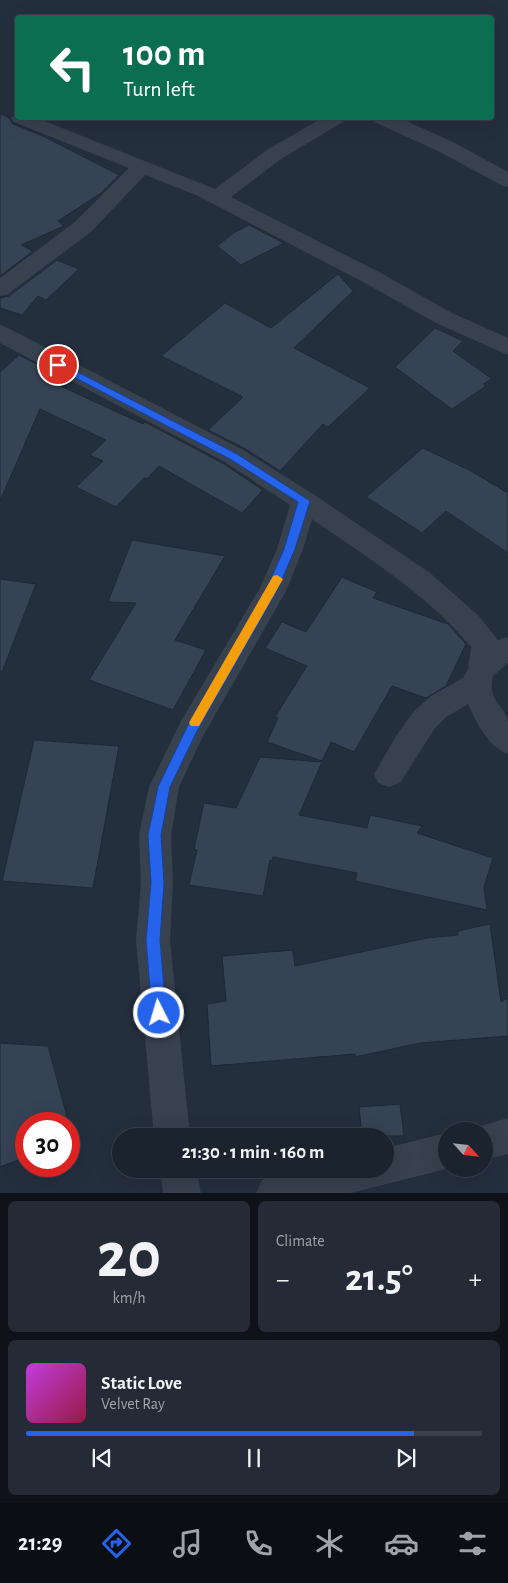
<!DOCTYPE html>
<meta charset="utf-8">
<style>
body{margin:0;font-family:"Alegreya Sans",sans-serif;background:#242b36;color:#f1f3f6;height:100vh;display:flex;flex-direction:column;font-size:19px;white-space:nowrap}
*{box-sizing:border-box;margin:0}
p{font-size:16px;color:#a0a4aa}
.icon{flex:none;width:28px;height:28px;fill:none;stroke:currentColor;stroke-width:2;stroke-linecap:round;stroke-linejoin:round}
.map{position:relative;height:1193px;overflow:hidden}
.sheet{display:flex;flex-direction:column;gap:8px;padding:8px;background:#0f1319;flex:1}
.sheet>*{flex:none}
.hud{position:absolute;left:15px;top:15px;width:479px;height:105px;border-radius:5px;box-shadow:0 5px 20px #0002,0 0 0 1px #39404a;background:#0b6e4f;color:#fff;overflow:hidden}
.needle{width:32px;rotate:117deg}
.controls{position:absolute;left:438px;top:1122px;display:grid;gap:10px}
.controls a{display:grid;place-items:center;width:55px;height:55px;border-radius:50%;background:#1b232e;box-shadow:0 5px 20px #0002,0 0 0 1px #39404a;font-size:25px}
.speed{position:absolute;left:15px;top:1112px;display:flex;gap:10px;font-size:25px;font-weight:700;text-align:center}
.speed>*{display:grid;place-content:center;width:65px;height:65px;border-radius:50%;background:#1b232e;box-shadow:0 5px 20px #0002,0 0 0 1px #39404a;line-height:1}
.speed .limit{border:8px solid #d22;background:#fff;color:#111}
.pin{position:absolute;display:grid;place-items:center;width:42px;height:42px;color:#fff;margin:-21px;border:2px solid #fff;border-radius:50%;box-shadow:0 1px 5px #0007}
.me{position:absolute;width:55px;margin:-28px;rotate:355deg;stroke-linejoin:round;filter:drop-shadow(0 0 4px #0008)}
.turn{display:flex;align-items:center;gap:18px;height:105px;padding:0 25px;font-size:22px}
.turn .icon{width:65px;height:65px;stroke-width:2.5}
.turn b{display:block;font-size:35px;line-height:42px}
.big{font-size:38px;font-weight:700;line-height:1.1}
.sheet .widget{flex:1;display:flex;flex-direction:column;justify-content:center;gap:8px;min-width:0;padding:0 18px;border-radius:8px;background:#242b36}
.sheet .dial{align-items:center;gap:0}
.dial b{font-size:65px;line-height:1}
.song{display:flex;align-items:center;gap:15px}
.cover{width:60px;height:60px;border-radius:8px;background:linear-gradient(135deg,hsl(290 70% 55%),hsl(340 70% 35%))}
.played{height:5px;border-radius:2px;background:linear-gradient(90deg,#2563eb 85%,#39404a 85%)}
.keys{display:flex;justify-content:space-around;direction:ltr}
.heat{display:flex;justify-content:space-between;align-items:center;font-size:28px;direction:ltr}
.sheet .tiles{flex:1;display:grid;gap:8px;grid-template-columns:1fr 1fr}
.widget:last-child{grid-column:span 2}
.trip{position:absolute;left:112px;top:1128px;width:282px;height:50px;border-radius:25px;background:#1b232e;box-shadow:0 5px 20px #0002,0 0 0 1px #39404a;font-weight:700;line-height:50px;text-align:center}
.dock{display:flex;height:80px;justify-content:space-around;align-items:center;background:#0b0e12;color:#a0a4aa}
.dock .icon{width:35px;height:35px}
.dock .selected{color:#2563eb}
.dock b{font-size:22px;color:#f1f3f6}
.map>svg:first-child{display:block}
.building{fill:#364354;stroke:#1f2835}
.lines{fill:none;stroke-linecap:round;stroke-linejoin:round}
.minor{fill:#38414e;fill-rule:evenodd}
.route{fill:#2563eb;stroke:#184099}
.slow{fill:#f59e0b}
</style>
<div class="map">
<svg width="508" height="1193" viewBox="0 0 508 1193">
<rect width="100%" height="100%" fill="#242f3e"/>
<!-- building -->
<g class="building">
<polygon points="0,113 9,118 13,124 43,136 119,175 101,193 58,221 64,226 21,245 33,251 0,276"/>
<polygon points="249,225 284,243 241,265 217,246 235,232"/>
<polygon points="57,260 79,269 46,300 38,296 22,315 0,308 0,298 9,296"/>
<polygon points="338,274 353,291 294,348 370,388 328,427 323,424 280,471 244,448 208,430 243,397 161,356 225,303 271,328"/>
<polygon points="435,328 463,341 453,351 492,379 483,384 486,386 452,409 395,367"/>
<polygon points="19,355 61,377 54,383 143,424 145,422 224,464 263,490 242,513 159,466 147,479 144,478 116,507 76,487 103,461 90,455 106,440 40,409 0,501 0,372"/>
<polygon points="423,448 471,471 508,493 508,553 446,511 422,533 366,497"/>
<polygon points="132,540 225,556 175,640 206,650 173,710 89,680 136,603 108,602"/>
<polygon points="342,577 377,592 373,598 448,624 466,644 446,686 426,698 392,686 354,752 331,742 322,761 267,742 278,718 275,717 307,666 265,648 282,622 306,632"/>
<polygon points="0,579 36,584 2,672 0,671"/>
<polygon points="34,740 119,746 93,888 2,881"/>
<polygon points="260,757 322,762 299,815 367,828 370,815 422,826 417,833 493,858 484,887 487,910 355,881 357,873 273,857 272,861 270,860 263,896 189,885 197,850 194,849 204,803 236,808"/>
<polygon points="490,924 501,1002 508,998 508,1036 420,1043 355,1057 355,1054 211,1066 207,1004 226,1001 222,956 293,950 295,966 427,938 458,935 458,931"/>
<polygon points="0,1043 48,1046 69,1124 26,1124 26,1157 0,1167"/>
<polygon points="400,1104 404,1136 362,1136 359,1107"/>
</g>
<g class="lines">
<!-- minor -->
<g class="minor">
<polygon points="18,113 18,118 37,118 215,189 267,150 322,118 346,118 343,122 281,159 231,197 379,272 452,313 508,338 508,355 436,323 363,282 196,195 145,175 91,232 8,294 0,296 0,278 75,222 129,168 14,122 11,118"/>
<polygon points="371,118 398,118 404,120 453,142 508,172 508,187 501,185 438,151 374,122"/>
<path d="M0,325l8,3 235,122 70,44 117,79 48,42 20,25 10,-3v26l-15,13c-6,26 12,29 15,45 0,10 0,22 0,33 -20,-7 -32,-32 -40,-50l-22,13 -11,11 -35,55 -11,4 -11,-4 -4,-9 24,-41 16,-22 17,-15 32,-18 5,-9 3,-22c-44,-53 -103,-89 -159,-128l-9,30 -17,42 -83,145 -24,51 -8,48 2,48 -3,57 20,196h-36l-18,-196 5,-57 -2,-48 10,-48 32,-66 79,-133 17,-39 13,-44 -65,-43 -225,-119z"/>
<polygon points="508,1118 508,1154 484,1160 484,1131 470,1131 471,1129"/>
<polygon points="446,1133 446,1169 351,1193 256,1193 262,1180 299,1169 386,1169 386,1148"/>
<polygon points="160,1169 196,1169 201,1193 163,1193"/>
</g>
</g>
<!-- route -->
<polygon class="route" points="58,362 237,454 310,501 295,549 277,591 196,733 170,787 161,835 164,883 160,940 166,1013 164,1018 159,1020 154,1018 152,1013 146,940 151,883 148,835 158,787 187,727 266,590 284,549 298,502 230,459 55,367 54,365"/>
<!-- slow -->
<polygon class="slow" points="277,575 283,579 199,726 191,726 189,723 191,719 273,576"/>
</svg>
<div class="controls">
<a><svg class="needle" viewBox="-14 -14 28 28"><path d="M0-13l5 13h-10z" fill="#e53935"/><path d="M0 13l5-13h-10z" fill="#a0a4aa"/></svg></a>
</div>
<div class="speed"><div class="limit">30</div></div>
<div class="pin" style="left:58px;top:365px;background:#d93025"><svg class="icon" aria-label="arrive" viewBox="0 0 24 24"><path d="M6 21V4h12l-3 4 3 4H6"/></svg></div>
<svg class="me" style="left:159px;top:1013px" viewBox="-20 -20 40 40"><circle r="17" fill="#2563eb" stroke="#fff" stroke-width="3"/><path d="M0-11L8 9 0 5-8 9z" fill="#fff"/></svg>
<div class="trip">21:30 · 1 min · 160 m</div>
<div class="hud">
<div class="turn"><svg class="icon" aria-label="left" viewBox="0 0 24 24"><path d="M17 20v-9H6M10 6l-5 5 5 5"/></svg><div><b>100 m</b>Turn left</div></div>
</div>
</div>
<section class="sheet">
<div class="tiles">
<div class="widget dial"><b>20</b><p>km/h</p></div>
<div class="widget"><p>Climate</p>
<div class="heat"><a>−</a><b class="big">21.5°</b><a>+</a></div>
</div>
<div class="widget">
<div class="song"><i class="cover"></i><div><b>Static Love</b><p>Velvet Ray</p></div></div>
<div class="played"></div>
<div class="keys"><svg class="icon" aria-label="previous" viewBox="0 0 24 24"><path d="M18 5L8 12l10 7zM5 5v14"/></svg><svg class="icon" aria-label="pause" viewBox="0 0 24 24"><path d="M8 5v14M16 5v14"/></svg><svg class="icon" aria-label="next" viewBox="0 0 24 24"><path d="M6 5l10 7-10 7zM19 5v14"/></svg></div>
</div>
</div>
</section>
<nav class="dock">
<b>21:29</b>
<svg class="icon selected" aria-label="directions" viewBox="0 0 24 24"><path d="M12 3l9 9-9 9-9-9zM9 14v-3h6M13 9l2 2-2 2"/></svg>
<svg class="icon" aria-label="music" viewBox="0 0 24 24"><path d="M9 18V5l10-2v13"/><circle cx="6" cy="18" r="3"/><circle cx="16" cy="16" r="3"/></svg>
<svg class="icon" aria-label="phone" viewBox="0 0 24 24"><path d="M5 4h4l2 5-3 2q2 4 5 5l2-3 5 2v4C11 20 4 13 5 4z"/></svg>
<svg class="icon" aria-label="climate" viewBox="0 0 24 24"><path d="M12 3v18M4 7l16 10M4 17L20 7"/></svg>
<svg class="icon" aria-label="car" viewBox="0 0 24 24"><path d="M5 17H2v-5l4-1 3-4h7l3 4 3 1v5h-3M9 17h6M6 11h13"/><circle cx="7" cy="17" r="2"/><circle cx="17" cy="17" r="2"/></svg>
<svg class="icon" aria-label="filters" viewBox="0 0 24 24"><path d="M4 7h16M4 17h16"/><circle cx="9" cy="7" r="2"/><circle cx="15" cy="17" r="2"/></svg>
</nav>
